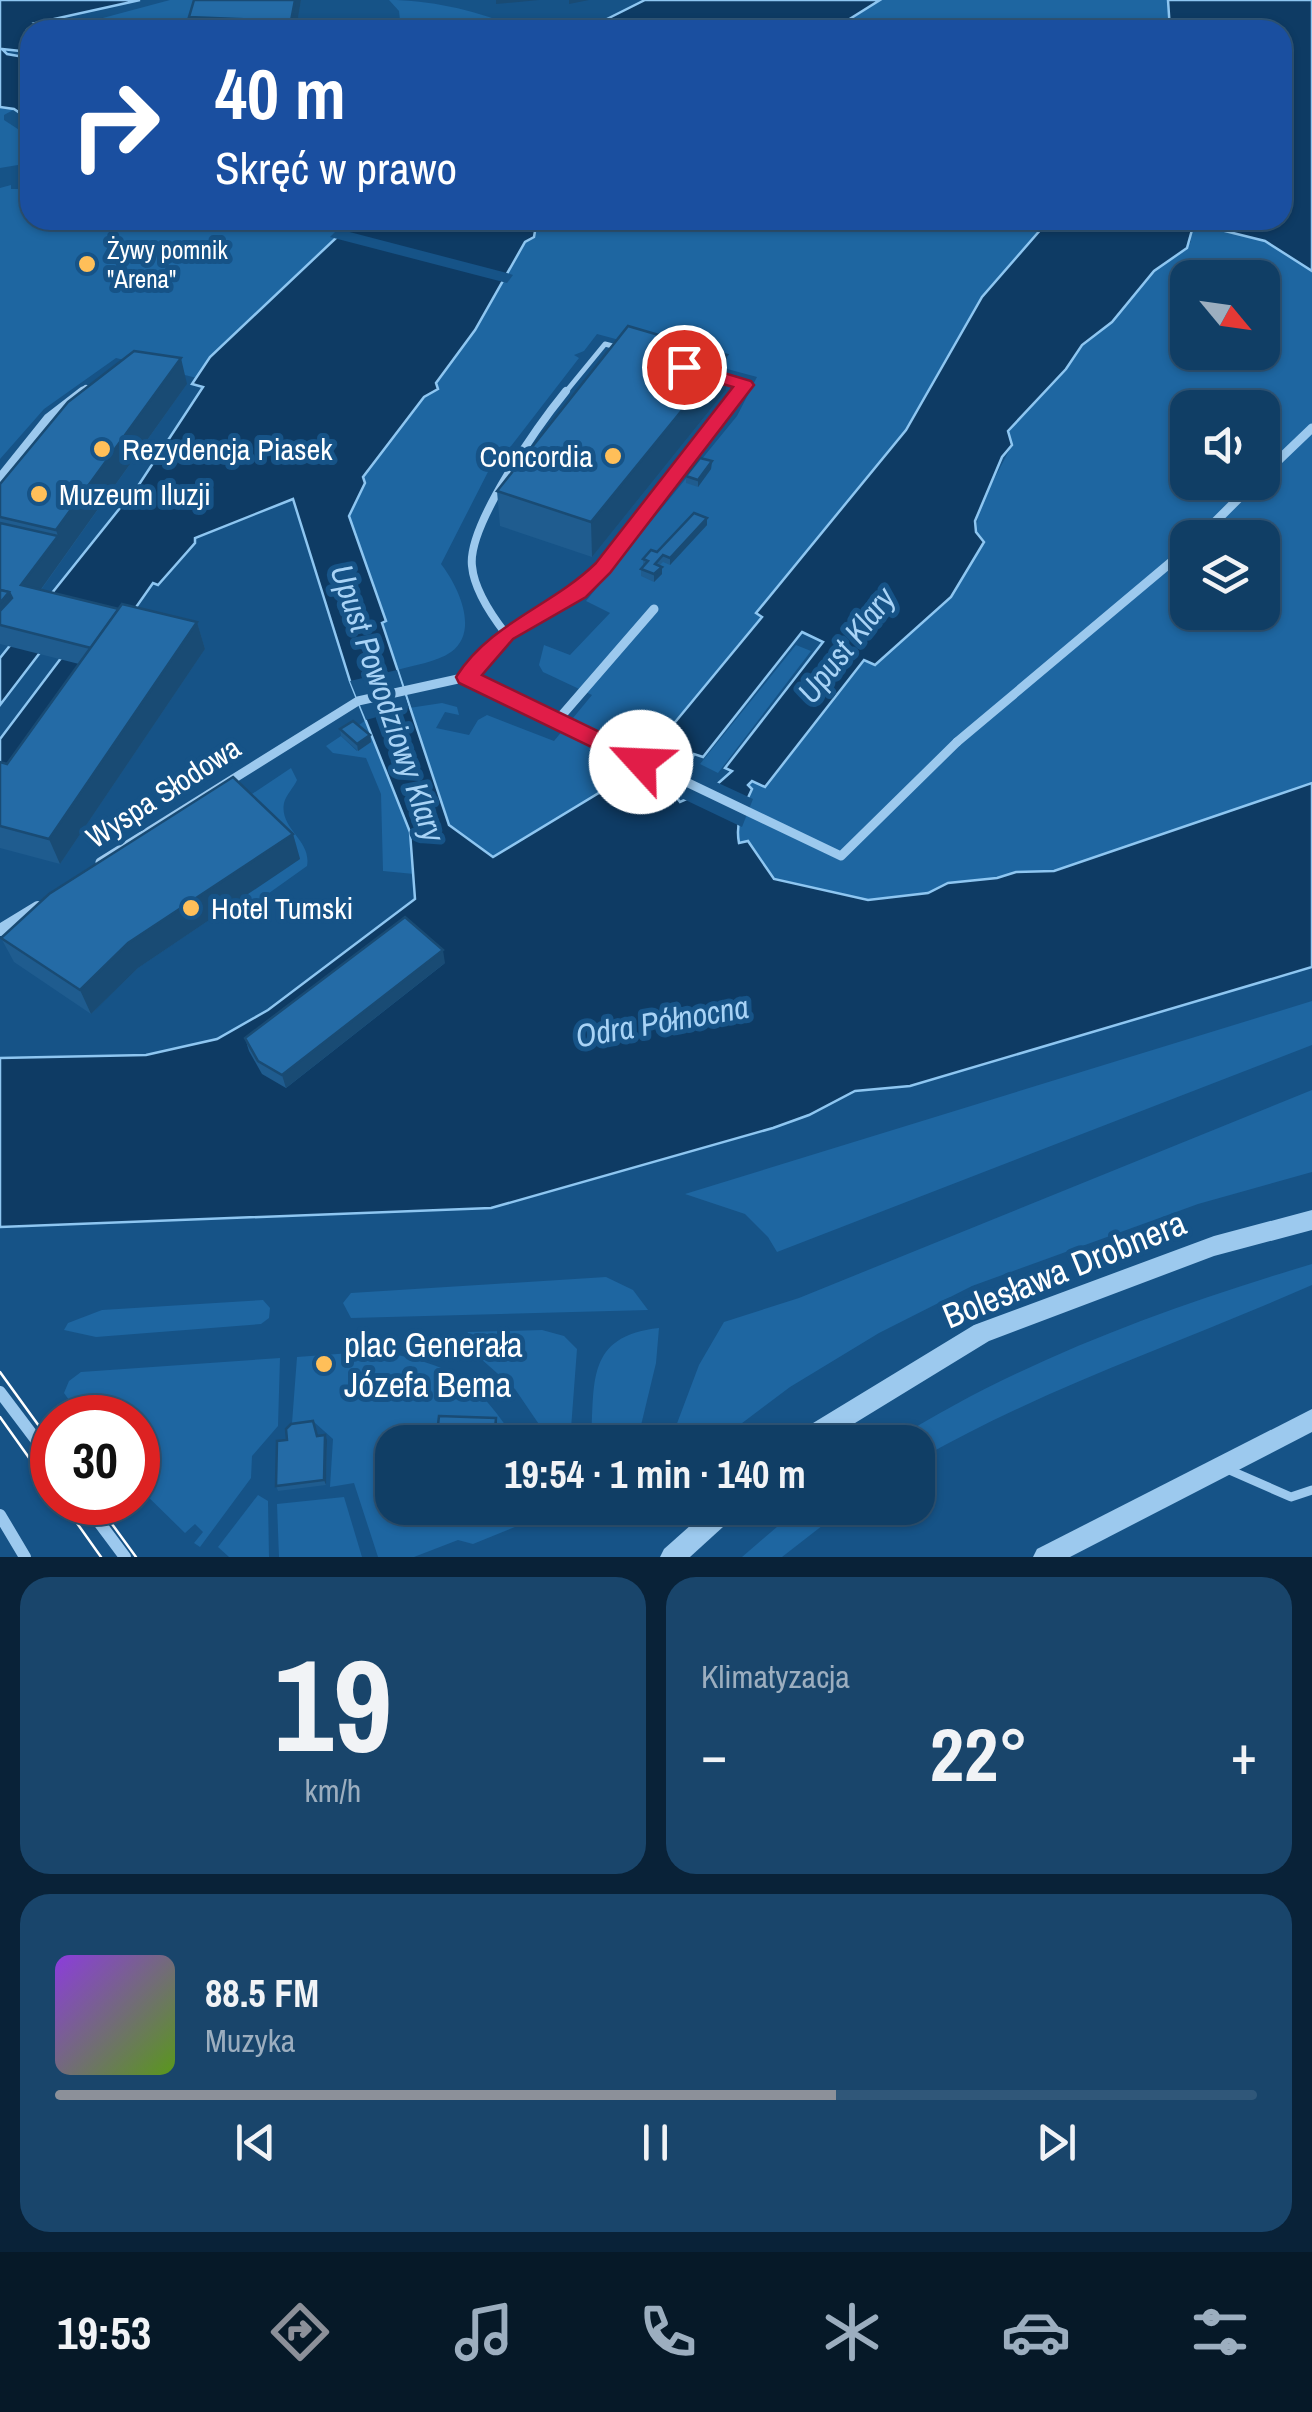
<!DOCTYPE html>
<html lang="pl">
<meta charset="utf-8">
<style>
body{margin:0;font-family:"Archivo Narrow",sans-serif;background:#19456b;color:#f1f3f6;height:100vh;display:flex;flex-direction:column;font-size:38px;white-space:nowrap}
*{box-sizing:border-box;margin:0}
p{font-size:32px;color:#9caebf}
.icon{flex:none;width:55px;height:55px;fill:none;stroke:currentColor;stroke-width:2;stroke-linecap:round;stroke-linejoin:round}
.map{position:relative;height:1557px;overflow:hidden}
.panel{display:flex;flex-direction:column;gap:20px;padding:20px;background:#092238;flex:1}
.panel>*{flex:none}
.guide{position:absolute;left:20px;top:20px;width:1272px;height:210px;border-radius:30px;box-shadow:0 2px 8px #0004,0 0 0 2px #305779;background:#1a4fa0;color:#fff;overflow:hidden}
.needle{width:65px;rotate:119deg}
.tools{position:absolute;left:1170px;top:260px;display:grid;gap:20px}
.tools a{display:grid;place-items:center;width:110px;height:110px;border-radius:20px;background:#103e65;box-shadow:0 2px 8px #0004,0 0 0 2px #305779;font-size:50px}
.speed{position:absolute;left:30px;top:1395px;display:flex;gap:20px;font-size:50px;font-weight:700;text-align:center}
.speed>*{display:grid;place-content:center;width:130px;height:130px;border-radius:50%;background:#103e65;box-shadow:0 2px 8px #0004,0 0 0 2px #305779;line-height:1}
.speed .limit{border:15px solid #d22;background:#fff;color:#111}
.pin{position:absolute;display:grid;place-items:center;width:85px;height:85px;color:#fff;margin:-42px;border:5px solid #fff;border-radius:50%;box-shadow:0 2px 10px #0007}
.me{position:absolute;width:110px;margin:-55px;rotate:295deg;stroke-linejoin:round;filter:drop-shadow(0 0 8px #0008)}
.turn{display:flex;align-items:center;gap:35px;height:210px;padding:0 30px;font-size:45px}
.turn .icon{width:130px;height:130px;stroke-width:2.5}
.turn b{display:block;font-size:70px;line-height:85px}
.big{font-size:75px;font-weight:700;line-height:1.1}
.panel .tile{flex:1;display:flex;flex-direction:column;justify-content:center;gap:15px;min-width:0;padding:0 35px;border-radius:30px;background:#19456b}
.panel .dial{align-items:center;gap:0}
.dial b{font-size:130px;line-height:1}
.song{display:flex;align-items:center;gap:30px}
.cover{width:120px;height:120px;border-radius:15px;background:linear-gradient(135deg,hsl(270 70% 55%),hsl(90 70% 35%))}
.played{height:10px;border-radius:5px;background:linear-gradient(90deg,#8c9099 65%,#305779 65%)}
.keys{display:flex;justify-content:space-around;direction:ltr}
.heat{display:flex;justify-content:space-between;align-items:center;font-size:55px;direction:ltr}
.panel .tiles{flex:1;display:grid;gap:20px;grid-template-columns:1fr 1fr}
.tile:last-child{grid-column:span 2}
.trip{position:absolute;left:375px;top:1425px;width:560px;height:100px;border-radius:30px;background:#103e65;box-shadow:0 2px 8px #0004,0 0 0 2px #305779;font-weight:700;line-height:100px;text-align:center}
.menu{display:flex;height:160px;justify-content:space-around;align-items:center;background:#061928;color:#9caebf}
.menu .icon{width:70px;height:70px}
.menu .on{color:#8c9099}
.menu b{font-size:45px;color:#f1f3f6}
.map>svg:first-child{display:block}
.green{fill:#1e66a1;fill-rule:evenodd}
.water{fill:#0e3b64;stroke:#8ec6f1;stroke-width:2.5;fill-rule:evenodd}
.pier{fill:#165387}
.lines{fill:none;stroke-linecap:round;stroke-linejoin:round}
.service-far2{stroke:#9cc9ee;stroke-width:5}
.service-far1{stroke:#9cc9ee;stroke-width:8}
.service{stroke:#9cc9ee;stroke-width:9}
.pedestrian{stroke:#9cc9ee;stroke-width:9}
.minor-far2{stroke:#9cc9ee;stroke-width:8}
.minor-far1{stroke:#9cc9ee;stroke-width:9}
.minor{stroke:#9cc9ee;stroke-width:12}
.tertiary{fill:#9cc9ee;fill-rule:evenodd}
.tram{stroke:#fff;stroke-width:2.5}
.wall{fill:#1f5c8f}
.shaded-wall{fill:#194b74}
.building{fill:#246ba6;stroke:#194b74;stroke-width:2.5}
.route{fill:#e11d48;stroke:#92132f;stroke-width:2.5}
.poi-dot{fill:#ffbf59;stroke:#165387;stroke-width:4}
.labels{text-anchor:middle;dominant-baseline:central;stroke-width:10;stroke-linejoin:round;paint-order:stroke}
.far-poi-label{font-size:25px;fill:#fff;stroke:#165387;text-anchor:start}
.poi-label{font-size:30px;fill:#fff;stroke:#165387;text-anchor:start}
.street-label{font-size:30px;fill:#fff;stroke:#165387}
.water-label{font-size:32px;font-style:italic;fill:#a8d3f6;stroke:#165387}
.near-street-label{font-size:35px;fill:#fff;stroke:#165387}
.near-poi-label{font-size:35px;fill:#fff;stroke:#165387;text-anchor:start}
</style>
<div class="map">
<svg width="1312" height="1557" viewBox="0 0 1312 1557">
<rect width="100%" height="100%" fill="#165387"/>
<!-- green -->
<g class="green">
<polygon points="170,0 246,0 195,30 58,30"/>
<path d="M389,0c44,0 94,12 134,30h-122l-2,-19z"/>
<polygon points="880,0 1168,0 1170,30 832,30"/>
<polygon points="0,107 15,109 4,115 4,120 30,137 30,163 0,168"/>
<polygon points="11,185 11,189 30,189 30,220 355,220 210,357 197,378 116,358 44,409 0,459 0,188"/>
<path d="M537,220h512l-67,77 -76,133 -149,182 6,4 -101,121 13,7 -5,7 -45,35 -56,25 -76,46 -44,-32 -40,-117 33,-5 15,4 2,8 -14,-3 -9,16 33,7 9,-15 9,-5 67,26 38,-46 -49,-23 -4,-7 5,-20 26,10 40,-42 -24,-12 151,-185 20,-39 -160,-43 -13,17 -10,4 5,3 -71,92 -7,15 -9,-1 -51,100c17,22 39,67 10,88 -14,10 -37,13 -54,18l-15,-48 4,-2 -38,-104 16,-33 -1,-6 112,-147 50,-88 9,-5z"/>
<path d="M1195,228l30,2 40,11 47,30v512l-258,88 -38,1 -19,6 -49,5 -20,10 -60,7 -94,-21 -25,-37 -9,2c-5,-21 3,-35 12,-55l-4,-3 4,-5 13,5 99,-127 112,-127 3,-24 33,-63 -4,-14 58,-62 16,-24 30,-23 42,-51 37,-29 -2,-7zM1188,278h74v74h-74zM1188,408h74v74h-74zM1188,538h74v74h-74z"/>
<polygon points="796,645 811,651 718,773 700,764"/>
<polygon points="366,720 410,832 414,874 383,871 381,794 366,758 333,753 326,746 341,736 357,751 355,728"/>
<path d="M291,768l6,12c-3,7 -11,15 -13,23 -5,26 28,37 23,63l-69,49 -8,-9 69,-47 -59,-57z"/>
<polygon points="1312,1001 1312,1045 777,1252 768,1237 745,1214 685,1194"/>
<polygon points="1312,1090 1312,1172 1198,1204 972,1286 879,1333 790,1387 717,1442 670,1442 699,1365 724,1322 799,1298"/>
<path d="M1312,1264v21c-132,58 -269,103 -394,175v-18h-27c131,-82 274,-134 421,-178z"/>
<polygon points="606,1277 633,1290 648,1310 351,1318 343,1303 351,1293"/>
<polygon points="263,1300 270,1308 269,1318 261,1324 96,1337 64,1330 68,1323 102,1310"/>
<path d="M659,1328l-3,35 -19,79h-46c4,-59 -6,-106 68,-114z"/>
<polygon points="542,1330 564,1336 577,1349 570,1442 551,1442 515,1389 463,1343 468,1332"/>
<path d="M378,1351c74,14 97,27 139,91h-125v66h158l2,4 -79,32 -15,-4 -44,17h-36l-24,-74 -24,4 3,-48 -19,-17 -22,1 5,-66z"/>
<polygon points="280,1358 278,1426 252,1456 251,1478 200,1547 194,1543 203,1532 195,1524 185,1533 138,1487 138,1418 91,1417 85,1410 79,1414 64,1393 69,1381 81,1372"/>
<polygon points="258,1495 268,1501 269,1557 229,1557 218,1547"/>
<polygon points="344,1497 362,1557 279,1557 277,1504"/>
<polygon points="799,1508 845,1508 782,1557 742,1557"/>
</g>
<!-- water -->
<g class="water">
<polygon points="0,0 140,0 36,23 56,30 26,30 30,32 30,52 2,49 7,54 30,58 30,120 14,109 0,107"/>
<polygon points="645,0 880,0 832,30 585,30"/>
<path d="M1168,0h144v271l-47,-30 -52,-13 -21,2 -5,18 -33,23 -42,51 -30,23 -16,24 -58,62 4,14 -10,12 -27,64 1,11 8,10 -33,55 -76,68 -11,-5 -99,127 -13,-6 -4,4 4,4c-9,20 -17,33 -13,54l9,-2 26,38 94,21 60,-7 20,-10 49,-5 19,-6 38,-1 258,-88v184l-402,119 -55,5 -46,24 -36,13 -282,80 -491,19v-169l146,-3 71,-16 51,-29 147,-111 -5,-67 -60,-151 -57,-182 -98,39v5l-37,42 -5,-2 -153,218v-62l89,-118 -21,-5 -68,89v-47l140,-175 63,-96 -11,-3 18,-27 145,-137h182l-3,17 -9,5 -50,88 -39,53 2,6 -14,8 -61,80 2,6 -16,33 37,105 -4,2 67,202 44,32 124,-75 8,4 45,-36 4,-6 -12,-6 100,-121 -6,-4 150,-183 76,-133 67,-77h233v-190h-112zM802,632l21,10 -98,126 7,3 -18,16 -34,15 -3,-4 17,-44 9,3z"/>
</g>
<!-- pier -->
<g class="pier">
<polygon points="338,229 507,273 513,275 507,283 330,237"/>
<polygon points="397,670 409,708 366,720 350,681"/>
<polygon points="655,754 691,771 683,797 714,781 753,799 742,827 631,774"/>
</g>
<g class="lines">
<!-- service-far2 -->
<g class="service-far2">
<polyline points="719,377 744,385 737,394"/>
<polyline points="564,394 605,344 620,348"/>
</g>
<!-- service-far1 -->
<g class="service-far1">
<polyline points="506,634 579,592 603,568 739,391"/>
<path d="M467,677l39,-43c-14,-18 -32,-45 -34,-68 -5,-41 68,-143 94,-175"/>
</g>
<!-- service -->
<polyline class="service" points="1227,1469 1291,1497 1312,1490"/>
<!-- pedestrian -->
<g class="pedestrian">
<polyline points="1262,476 1312,428"/>
<polyline points="1199,538 1255,482"/>
<polyline points="957,742 1188,548"/>
</g>
<!-- minor-far2 -->
<polyline class="minor-far2" points="80,394 86,389"/>
<!-- minor-far1 -->
<g class="minor-far1">
<polyline points="0,478 48,418 83,391"/>
<polyline points="556,722 654,609"/>
<polyline points="100,862 358,701 467,677 841,856 957,742"/>
</g>
<!-- minor -->
<g class="minor">
<polyline points="0,930 38,907"/>
<polyline points="0,1392 52,1461"/>
<polyline points="84,1502 125,1557"/>
<polyline points="0,1515 25,1557"/>
</g>
<!-- tertiary -->
<g class="tertiary">
<polygon points="1312,1210 1312,1230 1214,1256 989,1341 824,1442 792,1442 795,1434 974,1325 1214,1236"/>
<polygon points="1312,1409 1312,1432 1070,1557 1033,1557 1037,1549"/>
<polygon points="710,1508 739,1508 735,1516 690,1557 660,1557 664,1549"/>
</g>
<!-- tram -->
<g class="tram">
<polyline points="0,1372 52,1444"/>
<polyline points="0,1417 52,1490"/>
<polyline points="62,1502 101,1557"/>
<polyline points="96,1502 136,1557"/>
</g>
</g>
<!-- wall -->
<g class="wall">
<polygon points="194,0 301,0 296,30 192,30 189,17"/>
<polygon points="727,355 726,390 592,557 500,526 497,491"/>
<polygon points="187,384 41,590 119,609 197,622 205,649 60,864 0,848 0,762 7,764 79,664 0,644 0,484"/>
<polygon points="712,461 711,469 698,487 686,483 686,476"/>
<polygon points="707,518 707,525 670,565 663,562 659,566 662,574 654,582 641,576 641,569 643,566 643,559 657,552"/>
<polygon points="340,729 370,735 371,742 358,751 341,736"/>
<polygon points="293,834 300,859 138,968 91,1014 14,962 1,938"/>
<polygon points="445,963 286,1088 262,1074 249,1051 245,1038"/>
<polygon points="318,1436 327,1440 326,1485 278,1491 276,1486"/>
</g>
<!-- shaded-wall -->
<g class="shaded-wall">
<polygon points="295,0 301,0 296,30 293,30 291,21"/>
<polygon points="496,0 539,0 496,4"/>
<polygon points="569,0 589,0 569,4"/>
<polygon points="727,355 726,390 592,557 591,522"/>
<polygon points="181,358 187,384 29,606 21,585 58,536 56,530"/>
<polygon points="712,461 711,469 698,487 698,480"/>
<polygon points="707,518 707,525 670,565 670,558"/>
<polygon points="662,567 662,574 654,582 654,574"/>
<polygon points="9,592 20,619 0,625 0,603"/>
<polygon points="197,622 205,649 60,864 49,839"/>
<polygon points="370,735 371,742 358,751 357,744"/>
<polygon points="293,834 300,859 138,968 91,1014 80,990 128,943"/>
<polygon points="443,950 445,963 286,1088 282,1075"/>
<polygon points="496,1418 498,1428 497,1442 494,1442"/>
<polygon points="325,1435 327,1440 326,1485 324,1480"/>
</g>
<!-- building -->
<g class="building">
<polygon points="194,0 295,0 291,21 189,17"/>
<polygon points="628,326 727,355 591,522 497,491"/>
<polygon points="134,351 181,358 56,530 0,517 0,484 68,402"/>
<polygon points="700,458 712,461 698,480 686,476"/>
<polygon points="694,513 707,518 670,558 663,555 655,564 662,567 654,574 641,569 648,561 643,559 651,550 657,552"/>
<polygon points="0,523 58,536 21,585 119,609 91,648 0,625 0,611 12,598 9,592 0,590"/>
<polygon points="0,590 9,592 0,603"/>
<polygon points="122,604 197,622 49,839 0,826 0,762 7,764"/>
<polygon points="353,721 370,735 357,744 340,729"/>
<polygon points="233,777 293,834 128,943 80,990 1,938 49,894"/>
<polygon points="405,917 443,950 282,1075 258,1061 245,1038"/>
<polygon points="439,1416 496,1418 494,1442 436,1442"/>
<polygon points="313,1421 317,1436 325,1435 324,1480 276,1486 277,1441 287,1440 286,1429 291,1424"/>
</g>
<!-- route -->
<path class="route" d="M684,361l67,20 3,4 -144,188 -24,24 -73,42 -31,36 167,81 3,6 -3,6 -8,3 -182,-88 -3,-6c34,-54 96,-71 140,-114l137,-176 -56,-16 -2,-4z"/>
<!-- markers -->
<g class="poi-dot">
<circle cx="87" cy="264" r="10"/>
<circle cx="102" cy="449" r="10"/>
<circle cx="613" cy="456" r="10"/>
<circle cx="39" cy="494" r="10"/>
<circle cx="191" cy="908" r="10"/>
<circle cx="324" cy="1364" r="10"/>
</g>
<g class="labels">
<!-- far-poi labels -->
<g class="far-poi-label">
<text x="107" y="250">Żywy pomnik<tspan x="107" dy="29">"Arena"</tspan></text>
</g>
<!-- poi labels -->
<g class="poi-label">
<text x="122" y="449">Rezydencja Piasek</text>
<text x="593" y="456" text-anchor="end">Concordia</text>
<text x="59" y="494">Muzeum Iluzji</text>
<text x="211" y="908">Hotel Tumski</text>
</g>
<!-- street labels -->
<g class="street-label">
<text transform="translate(163 792) rotate(-33)">Wyspa Słodowa</text>
</g>
<!-- water labels -->
<g class="water-label">
<text transform="translate(846 645) rotate(-52)">Upust Klary</text>
<text transform="translate(388 703) rotate(71)">Upust Powodziowy Klary</text>
<text transform="translate(662 1021) rotate(-10)">Odra Północna</text>
</g>
<!-- near-street labels -->
<g class="near-street-label">
<text transform="translate(1064 1269) rotate(-22)">Bolesława Drobnera</text>
</g>
<!-- near-poi labels -->
<g class="near-poi-label">
<text x="344" y="1344">plac Generała<tspan x="344" dy="40">Józefa Bema</tspan></text>
</g>
</g>
</svg>
<div class="tools">
<a><svg class="needle" viewBox="-14 -14 28 28"><path d="M0-13l5 13h-10z" fill="#e53935"/><path d="M0 13l5-13h-10z" fill="#9caebf"/></svg></a>
<a><svg class="icon" aria-label="sound" viewBox="0 0 24 24"><path d="M4 9h4l5-4v14l-5-4H4zM17 9q2 3 0 6"/></svg></a>
<a><svg class="icon" aria-label="layers" viewBox="0 0 24 24"><path d="M12 4l9 5-9 5-9-5zM3 14l9 5 9-5"/></svg></a>
</div>
<div class="speed"><div class="limit">30</div></div>
<div class="pin" style="left:684px;top:367px;background:#d93025"><svg class="icon" aria-label="arrive" viewBox="0 0 24 24"><path d="M6 21V4h12l-3 4 3 4H6"/></svg></div>
<svg class="me" style="left:641px;top:762px" viewBox="-20 -20 40 40"><circle r="19" fill="#fff"/><path d="M0-13L10 11 0 6-10 11z" fill="#e11d48"/></svg>
<div class="trip">19:54 · 1 min · 140 m</div>
<div class="guide">
<div class="turn"><svg class="icon" aria-label="right" viewBox="0 0 24 24"><path d="M7 20v-9h11M14 6l5 5-5 5"/></svg><div><b>40 m</b>Skręć w prawo</div></div>
</div>
</div>
<section class="panel">
<div class="tiles">
<div class="tile dial"><b>19</b><p>km/h</p></div>
<div class="tile"><p>Klimatyzacja</p>
<div class="heat"><a>−</a><b class="big">22°</b><a>+</a></div>
</div>
<div class="tile">
<div class="song"><i class="cover"></i><div><b>88.5 FM</b><p>Muzyka</p></div></div>
<div class="played"></div>
<div class="keys"><svg class="icon" aria-label="previous" viewBox="0 0 24 24"><path d="M18 5L8 12l10 7zM5 5v14"/></svg><svg class="icon" aria-label="pause" viewBox="0 0 24 24"><path d="M8 5v14M16 5v14"/></svg><svg class="icon" aria-label="next" viewBox="0 0 24 24"><path d="M6 5l10 7-10 7zM19 5v14"/></svg></div>
</div>
</div>
</section>
<nav class="menu">
<b>19:53</b>
<svg class="icon on" aria-label="directions" viewBox="0 0 24 24"><path d="M12 3l9 9-9 9-9-9zM9 14v-3h6M13 9l2 2-2 2"/></svg>
<svg class="icon" aria-label="music" viewBox="0 0 24 24"><path d="M9 18V5l10-2v13"/><circle cx="6" cy="18" r="3"/><circle cx="16" cy="16" r="3"/></svg>
<svg class="icon" aria-label="phone" viewBox="0 0 24 24"><path d="M5 4h4l2 5-3 2q2 4 5 5l2-3 5 2v4C11 20 4 13 5 4z"/></svg>
<svg class="icon" aria-label="climate" viewBox="0 0 24 24"><path d="M12 3v18M4 7l16 10M4 17L20 7"/></svg>
<svg class="icon" aria-label="car" viewBox="0 0 24 24"><path d="M5 17H2v-5l4-1 3-4h7l3 4 3 1v5h-3M9 17h6M6 11h13"/><circle cx="7" cy="17" r="2"/><circle cx="17" cy="17" r="2"/></svg>
<svg class="icon" aria-label="filters" viewBox="0 0 24 24"><path d="M4 7h16M4 17h16"/><circle cx="9" cy="7" r="2"/><circle cx="15" cy="17" r="2"/></svg>
</nav>
